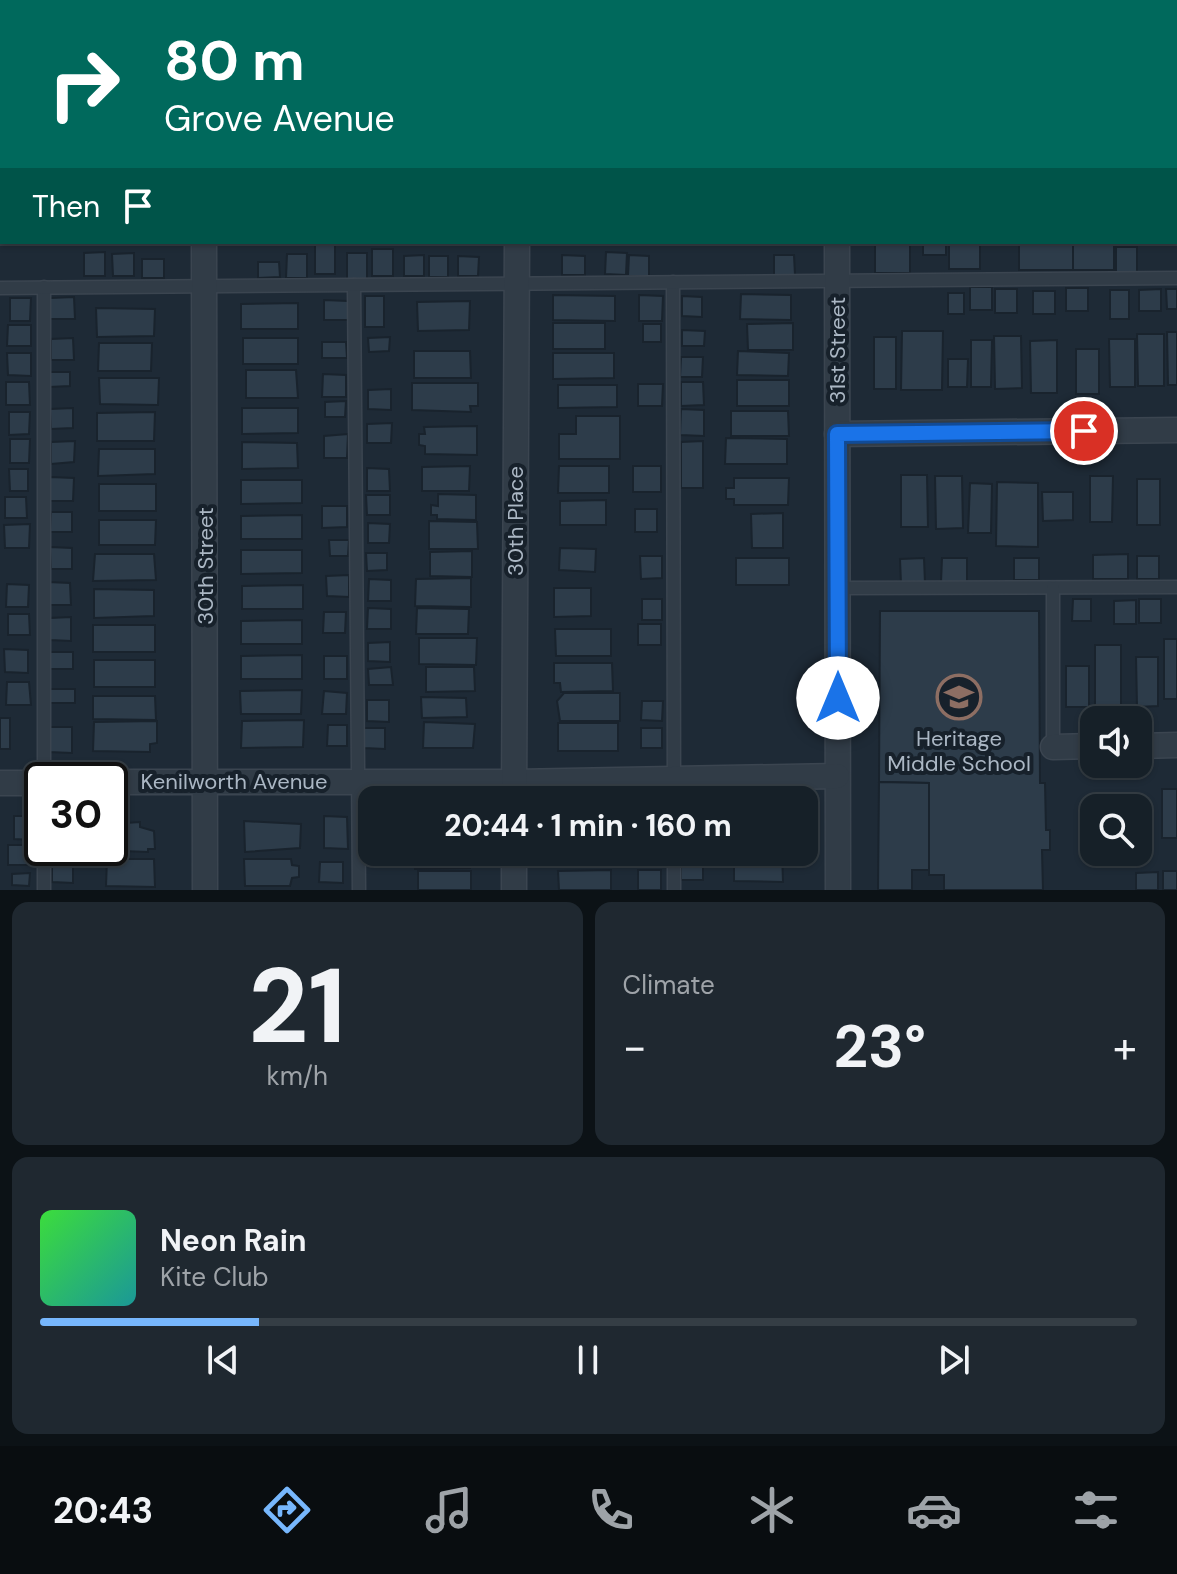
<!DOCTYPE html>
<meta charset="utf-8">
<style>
body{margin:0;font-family:"DM Sans",sans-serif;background:#1f2830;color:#f1f3f6;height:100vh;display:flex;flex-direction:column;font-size:30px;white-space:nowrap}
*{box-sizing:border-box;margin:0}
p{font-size:26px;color:#9ea3a8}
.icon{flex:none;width:44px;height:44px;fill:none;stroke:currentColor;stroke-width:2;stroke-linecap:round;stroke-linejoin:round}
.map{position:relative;height:890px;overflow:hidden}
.side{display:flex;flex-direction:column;gap:12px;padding:12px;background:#0c1216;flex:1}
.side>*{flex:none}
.guide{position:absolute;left:0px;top:0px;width:1178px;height:244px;box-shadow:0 2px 6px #0004,0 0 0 2px #353e45;background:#00695c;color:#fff;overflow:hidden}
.fabs{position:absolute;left:1080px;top:706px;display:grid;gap:16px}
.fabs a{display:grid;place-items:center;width:72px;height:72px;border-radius:16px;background:#162028;box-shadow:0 2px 6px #0004,0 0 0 2px #353e45;font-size:40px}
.speed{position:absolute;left:24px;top:762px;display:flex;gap:16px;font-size:40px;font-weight:700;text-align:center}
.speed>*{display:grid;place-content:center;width:104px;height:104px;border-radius:50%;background:#162028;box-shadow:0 2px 6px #0004,0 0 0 2px #353e45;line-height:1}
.speed .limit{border:4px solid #111;border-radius:12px;background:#fff;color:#111}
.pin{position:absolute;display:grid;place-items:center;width:68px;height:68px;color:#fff;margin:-34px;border:4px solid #fff;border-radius:50%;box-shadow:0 2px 8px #0007}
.me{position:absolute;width:88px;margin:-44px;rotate:0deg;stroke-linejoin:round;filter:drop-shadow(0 0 6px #0008)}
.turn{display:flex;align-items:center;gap:28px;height:168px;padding:0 32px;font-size:36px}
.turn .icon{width:104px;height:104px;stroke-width:2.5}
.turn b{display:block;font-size:56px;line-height:68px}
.then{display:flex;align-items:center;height:76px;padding:0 32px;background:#0003;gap:16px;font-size:30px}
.big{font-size:60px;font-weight:700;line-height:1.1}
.side .widget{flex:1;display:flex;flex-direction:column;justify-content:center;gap:12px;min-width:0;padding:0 28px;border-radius:16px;background:#1f2830}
.side .dial{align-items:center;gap:0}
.dial b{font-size:104px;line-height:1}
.song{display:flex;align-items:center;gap:24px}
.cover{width:96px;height:96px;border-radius:12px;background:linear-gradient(135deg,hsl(120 70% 55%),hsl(180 70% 35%))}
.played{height:8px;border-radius:4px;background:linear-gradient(90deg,#77b7fd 20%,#353e45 20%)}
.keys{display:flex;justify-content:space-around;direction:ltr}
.heat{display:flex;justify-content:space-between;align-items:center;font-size:44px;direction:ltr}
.side .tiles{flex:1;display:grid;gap:12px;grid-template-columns:1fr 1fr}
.widget:last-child{grid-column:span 2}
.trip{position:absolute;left:358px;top:786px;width:460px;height:80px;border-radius:16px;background:#162028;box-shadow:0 2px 6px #0004,0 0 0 2px #353e45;font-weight:700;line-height:80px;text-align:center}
.menu{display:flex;height:128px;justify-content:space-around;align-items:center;background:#090d10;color:#9ea3a8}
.menu .icon{width:56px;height:56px}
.menu .current{color:#77b7fd}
.menu b{font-size:36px;color:#f1f3f6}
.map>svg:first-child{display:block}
.building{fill:#2d3c4a;stroke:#19232d;stroke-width:2}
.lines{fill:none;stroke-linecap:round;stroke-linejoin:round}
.lane-casing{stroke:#3b4550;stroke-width:15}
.street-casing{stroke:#3b4550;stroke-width:27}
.secondary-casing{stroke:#3b4550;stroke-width:37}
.lane{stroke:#313c47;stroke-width:12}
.street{stroke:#313c47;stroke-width:24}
.secondary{stroke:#3f4b5a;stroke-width:34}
.route-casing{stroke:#114b97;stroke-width:20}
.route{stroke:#1a73e8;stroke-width:14}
.labels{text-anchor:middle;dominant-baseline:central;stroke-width:8;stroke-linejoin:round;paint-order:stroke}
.street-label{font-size:22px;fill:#abb7c4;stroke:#17212b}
.poi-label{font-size:22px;fill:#abb7c4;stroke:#17212b}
</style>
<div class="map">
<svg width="1177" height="890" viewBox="0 0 1177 890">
<rect width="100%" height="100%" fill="#1e2a36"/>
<!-- building -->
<g class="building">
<polygon points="0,0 17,0 2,2 2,75"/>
<rect x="726" y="0" width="62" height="2"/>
<rect x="876" y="0" width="93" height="2"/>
<rect x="1047" y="0" width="66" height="2"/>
<polygon points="881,242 910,243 910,273 875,273 875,245"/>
<rect x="923" y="242" width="23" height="13"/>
<rect x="1019" y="242" width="54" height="28"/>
<rect x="1073" y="242" width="41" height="28"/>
<polygon points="949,243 980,244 980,269 949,269"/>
<rect x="315" y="244" width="20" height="30"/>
<rect x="1116" y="247" width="21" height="25"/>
<rect x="372" y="249" width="21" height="27"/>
<polygon points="105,252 105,276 84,276 84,253"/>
<polygon points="606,252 627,253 626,275 605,274"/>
<polygon points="134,253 134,276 113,276 112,254"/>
<rect x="347" y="253" width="20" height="26"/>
<polygon points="287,254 307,254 307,278 286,278"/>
<polygon points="424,255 424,276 404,276 404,256"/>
<polygon points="562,255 585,256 585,275 562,275"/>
<polygon points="629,255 649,256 649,276 628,276"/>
<polygon points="774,255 794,255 795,275 774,275"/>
<rect x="429" y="256" width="19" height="21"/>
<polygon points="458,256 479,257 478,276 458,276"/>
<rect x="142" y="259" width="22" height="19"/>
<polygon points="258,262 279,262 280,277 258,278"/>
<rect x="970" y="287" width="22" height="23"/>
<rect x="1066" y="288" width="22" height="23"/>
<rect x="995" y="289" width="22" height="24"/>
<polygon points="1161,289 1161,311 1139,311 1139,290"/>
<polygon points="1166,289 1177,289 1177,309 1167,309"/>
<rect x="1110" y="290" width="19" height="29"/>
<rect x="1033" y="291" width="22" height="23"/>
<rect x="948" y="293" width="16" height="21"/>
<polygon points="741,294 791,295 791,320 740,319"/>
<polygon points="553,295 615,296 615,321 553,320"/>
<polygon points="639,295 663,296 662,321 639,321"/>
<rect x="365" y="296" width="19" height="31"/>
<polygon points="682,296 702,297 702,317 682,316"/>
<polygon points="74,297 75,319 50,319 50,298"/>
<polygon points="10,298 31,298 30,321 10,321"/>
<polygon points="324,300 348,301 348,320 324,320"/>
<polygon points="470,301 469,330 418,331 417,302"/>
<polygon points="298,303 298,329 241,329 241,304"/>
<polygon points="96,308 155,309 154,336 97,337"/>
<rect x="553" y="323" width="52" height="26"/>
<polygon points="793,323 793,350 748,350 747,324"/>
<rect x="643" y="324" width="18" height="18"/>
<polygon points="8,325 31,325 31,346 7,346"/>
<polygon points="682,330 705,331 704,346 682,346"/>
<polygon points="902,331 943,331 942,390 901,390"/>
<polygon points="1167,332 1177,332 1177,385 1168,385"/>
<polygon points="1137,334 1164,334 1164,386 1138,386"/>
<polygon points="994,336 1021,336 1022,388 995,389"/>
<polygon points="390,337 389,351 369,352 368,338"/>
<rect x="874" y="337" width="22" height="52"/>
<polygon points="73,338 74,360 51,360 51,339"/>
<rect x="243" y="338" width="55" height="26"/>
<polygon points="1109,339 1135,339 1135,387 1110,387"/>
<polygon points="971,340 992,340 991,387 971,387"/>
<polygon points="1057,340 1057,393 1031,393 1030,341"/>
<polygon points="322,342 346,342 347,358 322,358"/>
<polygon points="99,343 152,343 151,371 98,371"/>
<rect x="1076" y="349" width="23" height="45"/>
<polygon points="414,351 470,351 471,378 414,378"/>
<polygon points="738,351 789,353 788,376 737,375"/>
<polygon points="7,353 31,353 31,376 8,375"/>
<polygon points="553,353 614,353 614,378 553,379"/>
<polygon points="681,357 703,357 702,377 680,377"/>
<polygon points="948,359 968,359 967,387 948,387"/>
<polygon points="246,370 296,370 298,398 246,398"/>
<polygon points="48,372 70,372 70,386 49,387"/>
<polygon points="323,374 346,375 346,397 322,397"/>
<polygon points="99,378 159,378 158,405 100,404"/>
<rect x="737" y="380" width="52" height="26"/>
<polygon points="6,382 29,382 30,405 6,405"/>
<polygon points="681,382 703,382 704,405 681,406"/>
<polygon points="412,383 478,383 478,406 470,406 471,412 412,410"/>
<polygon points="638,384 663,384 662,406 638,406"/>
<polygon points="558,385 617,385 617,407 558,408"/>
<polygon points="391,389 391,410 368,409 368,390"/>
<polygon points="346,401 345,417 325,417 325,402"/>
<polygon points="73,408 73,428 51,429 50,409"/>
<polygon points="242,408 298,408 298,433 242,434"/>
<polygon points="681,409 704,410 704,436 680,435"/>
<polygon points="731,411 788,411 789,436 731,436"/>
<polygon points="9,412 30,412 29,434 9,435"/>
<polygon points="155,412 154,441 97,441 97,413"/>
<polygon points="576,416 620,416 620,459 559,459 559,434 576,434"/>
<polygon points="392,423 391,443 367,443 367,424"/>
<polygon points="477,426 477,455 425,454 425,446 419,445 419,434 425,434 424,427"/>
<polygon points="348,434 347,458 324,458 324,436"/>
<polygon points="726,438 787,439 787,464 725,464"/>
<polygon points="10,439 30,439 29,463 10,463"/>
<polygon points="75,441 74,462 51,464 51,442"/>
<polygon points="703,441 703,488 681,488 681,442"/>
<polygon points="242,442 297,443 298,468 242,469"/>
<polygon points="99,449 155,449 155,474 98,476"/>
<polygon points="470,466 469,491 422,491 422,467"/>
<polygon points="559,466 609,466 609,493 558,493"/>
<rect x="633" y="466" width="28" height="26"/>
<polygon points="367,468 389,469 390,491 367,491"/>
<polygon points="9,469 28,469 28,491 10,491"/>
<polygon points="901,475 927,475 928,527 901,527"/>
<polygon points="935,476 962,476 963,528 936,529"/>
<polygon points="1090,476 1113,476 1112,522 1090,522"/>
<polygon points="50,477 74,478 73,501 50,501"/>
<polygon points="734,478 789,478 788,505 734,505 734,499 726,499 726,488 734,488"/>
<rect x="1137" y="479" width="23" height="46"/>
<polygon points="241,480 302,480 302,503 241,504"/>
<polygon points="997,482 1038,483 1038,547 996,546"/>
<polygon points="970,483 992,484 991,533 968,533"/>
<rect x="99" y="484" width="57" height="27"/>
<polygon points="1042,492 1073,492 1073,520 1043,521"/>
<polygon points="438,494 476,495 476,520 437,519 437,515 431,515 431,505 438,506"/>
<polygon points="366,495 390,495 390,515 367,515"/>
<polygon points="5,497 26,497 27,518 5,518"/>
<polygon points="606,500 606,525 560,525 560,501"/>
<polygon points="322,506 347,506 347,527 322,528"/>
<rect x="635" y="509" width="22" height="23"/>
<polygon points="51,512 72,512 72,532 50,532"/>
<polygon points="783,513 783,548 752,548 751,514"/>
<polygon points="302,515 302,539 241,539 241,516"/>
<polygon points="99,520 156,520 155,545 99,545"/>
<polygon points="429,521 477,522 478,549 429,549"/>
<polygon points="368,523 390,524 389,543 368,543"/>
<polygon points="30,524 29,548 5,548 4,525"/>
<polygon points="329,540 349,540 348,556 330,556"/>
<polygon points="50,547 72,548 72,569 51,569"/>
<polygon points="560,548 596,549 595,572 559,570"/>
<polygon points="241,550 302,550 302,573 241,574"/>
<polygon points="472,551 472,577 430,576 430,552"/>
<polygon points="366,553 387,553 387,570 367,571"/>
<polygon points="95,554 154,554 156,580 93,581"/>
<polygon points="1128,554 1128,579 1093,579 1093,555"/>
<polygon points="640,556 662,556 662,578 641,579"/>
<rect x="1137" y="556" width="22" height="23"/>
<rect x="736" y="558" width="53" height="27"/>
<polygon points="924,558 925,583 901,584 900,559"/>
<polygon points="942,558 967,558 967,582 941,582"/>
<rect x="1014" y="558" width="25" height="22"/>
<polygon points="349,575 349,597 327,596 326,576"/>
<polygon points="471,578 471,607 415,606 416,579"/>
<polygon points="369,579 391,580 391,601 368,601"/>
<polygon points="48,582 70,583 71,605 49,605"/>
<polygon points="7,584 29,585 28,607 6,607"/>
<polygon points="303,585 303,609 242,609 242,586"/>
<polygon points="554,588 591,588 591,616 554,617"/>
<polygon points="94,589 154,590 154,616 94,618"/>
<rect x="642" y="599" width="20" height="21"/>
<polygon points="1073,599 1091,599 1091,621 1072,621"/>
<rect x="1139" y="599" width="22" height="24"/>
<polygon points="1136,600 1136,624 1114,624 1114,601"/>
<polygon points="368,608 391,609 391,629 367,629"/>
<polygon points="417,608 469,609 468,634 416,634"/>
<polygon points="880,611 1039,611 1040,783 1045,783 1046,830 1050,830 1050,850 1042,850 1043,890 944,890 944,875 929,875 929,783 879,782"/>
<polygon points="324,612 346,612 345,633 323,633"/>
<polygon points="8,614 29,614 30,635 8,635"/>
<polygon points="71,617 71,641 50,640 50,618"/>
<polygon points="302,620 302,644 241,644 241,621"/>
<rect x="638" y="624" width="23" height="21"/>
<rect x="93" y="625" width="62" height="27"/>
<polygon points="555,629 611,629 611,656 556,656"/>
<polygon points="419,638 477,638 476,665 419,664"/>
<rect x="1164" y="639" width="13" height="60"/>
<polygon points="390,642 390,662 368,661 368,643"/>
<rect x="1095" y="645" width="26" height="62"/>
<polygon points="4,649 28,650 28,673 5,672"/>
<rect x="50" y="652" width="23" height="17"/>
<polygon points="302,655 302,679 241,679 241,656"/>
<rect x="324" y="656" width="23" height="23"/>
<polygon points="1136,657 1158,657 1158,706 1137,707"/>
<rect x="94" y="660" width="61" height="27"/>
<polygon points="554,663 612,663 613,691 561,692 560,683 554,683"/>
<rect x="1066" y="666" width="23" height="41"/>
<polygon points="391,667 393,685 369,685 368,669"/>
<polygon points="426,667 474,667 475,691 426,692"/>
<polygon points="7,682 29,682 31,705 6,705"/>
<rect x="50" y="689" width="25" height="14"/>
<polygon points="302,690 301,714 241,714 240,691"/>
<polygon points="324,691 347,693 346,714 322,714"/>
<polygon points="564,693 620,693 620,721 560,721 557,701"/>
<polygon points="93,696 155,696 156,720 93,719"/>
<polygon points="421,697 466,698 467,717 422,718"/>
<polygon points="367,700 389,700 389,722 367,721"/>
<polygon points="642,701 663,701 662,721 641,720"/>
<rect x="0" y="718" width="10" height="31"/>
<polygon points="304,720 303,747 241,748 242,721"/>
<polygon points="157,721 157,743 150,744 150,752 93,751 94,722"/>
<polygon points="424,722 475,724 473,748 423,748"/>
<rect x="558" y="723" width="60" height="28"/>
<polygon points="328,725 347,725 347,746 327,746"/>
<polygon points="48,727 72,727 72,753 48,752"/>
<polygon points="364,728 385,728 385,749 364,748"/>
<rect x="641" y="728" width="21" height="20"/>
<polygon points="879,782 929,783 929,870 912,870 912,890 878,890"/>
<rect x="1162" y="789" width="15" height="49"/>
<rect x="365" y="813" width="7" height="25"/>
<polygon points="14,816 32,816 32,840 14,839"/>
<polygon points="324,816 347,817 348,849 324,848"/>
<polygon points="244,821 301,824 300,848 245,852"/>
<polygon points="140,822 140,827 154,831 155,849 148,849 148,852 96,850 110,848 110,824"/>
<polygon points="8,845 30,845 31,865 8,865"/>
<polygon points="367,845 372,845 372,852 387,852 388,859 367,858"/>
<polygon points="415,852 470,852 470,868 415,869"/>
<polygon points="558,852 609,852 609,866 557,865"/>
<polygon points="782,852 783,882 734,881 734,853"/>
<polygon points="107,859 154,859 155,887 106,886"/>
<polygon points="244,859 291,859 292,865 299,866 299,877 292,878 290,886 245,886"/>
<rect x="681" y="861" width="22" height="19"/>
<polygon points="320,862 343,862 343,883 319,882"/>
<polygon points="52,866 73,867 73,883 52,882"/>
<polygon points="611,870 611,890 559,890 558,871"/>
<rect x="638" y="870" width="23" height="20"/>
<rect x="418" y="871" width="53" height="19"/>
<rect x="1163" y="871" width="14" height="19"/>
<polygon points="1158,872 1158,890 1136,890 1136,873"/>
<polygon points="30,873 29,886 12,885 12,874"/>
</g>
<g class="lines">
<!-- lane casing -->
<g class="lane-casing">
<g id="lane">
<polyline points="1139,0 1139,2"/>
<polyline points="74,2 74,0"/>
<polyline points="141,2 141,0"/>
<polyline points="671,2 671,0"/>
<polyline points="673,282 674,800"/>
<polyline points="354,285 359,890"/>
<polyline points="44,287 44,780"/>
<polyline points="0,288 1177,278"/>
<polyline points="838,588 1177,587"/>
<polyline points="1053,588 1053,747"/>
<polyline points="44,848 44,890"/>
<polyline points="674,890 674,852"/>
</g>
</g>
<!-- street casing -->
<g class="street-casing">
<g id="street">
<polyline points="204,0 204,2"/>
<polyline points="836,0 836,2"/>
<polyline points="204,242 205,890"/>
<polyline points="837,242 838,890"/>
<polyline points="837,434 1177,430"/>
<polyline points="1138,746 1177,745"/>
<polyline points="1053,747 1094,746"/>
<polyline points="110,782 514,782 837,776"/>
<polyline points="0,783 42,783"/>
<polyline points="514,800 517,242"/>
<polyline points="514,852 514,890"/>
</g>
</g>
<!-- secondary casing -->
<g class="secondary-casing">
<g id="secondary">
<polyline points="1176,114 1177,114"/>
<polyline points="0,119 2,119"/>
</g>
</g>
<!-- lane -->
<use href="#lane" class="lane"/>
<!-- street -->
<use href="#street" class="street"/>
<!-- secondary -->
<use href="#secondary" class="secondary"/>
</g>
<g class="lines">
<!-- route casing -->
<g class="route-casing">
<polyline id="route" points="838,698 837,434 1084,431"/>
</g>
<!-- route -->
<use href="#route" class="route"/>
</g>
<!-- icons -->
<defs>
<g id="school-ring" transform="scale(2.3)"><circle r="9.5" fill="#17212b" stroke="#8d6e63" stroke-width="1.5"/><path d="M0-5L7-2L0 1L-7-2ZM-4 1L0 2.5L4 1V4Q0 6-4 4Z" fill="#8d6e63"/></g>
</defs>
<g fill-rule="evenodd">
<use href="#school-ring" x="959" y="697"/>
</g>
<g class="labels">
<!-- street labels -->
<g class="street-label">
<text transform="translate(837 350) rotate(-90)">31st Street</text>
<text transform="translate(515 521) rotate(-90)">30th Place</text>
<text transform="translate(205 566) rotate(-90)">30th Street</text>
<text x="234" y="781">Kenilworth Avenue</text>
</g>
<!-- poi labels -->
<g class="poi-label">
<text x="959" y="738">Heritage<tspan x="959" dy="25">Middle School</tspan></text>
</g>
</g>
</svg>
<div class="fabs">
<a><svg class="icon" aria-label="sound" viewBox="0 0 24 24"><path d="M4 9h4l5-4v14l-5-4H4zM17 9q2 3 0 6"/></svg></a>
<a><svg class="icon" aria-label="search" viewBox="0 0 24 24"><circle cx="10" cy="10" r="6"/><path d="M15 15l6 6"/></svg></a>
</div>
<div class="speed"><div class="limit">30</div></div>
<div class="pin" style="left:1084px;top:431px;background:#d93025"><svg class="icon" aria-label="arrive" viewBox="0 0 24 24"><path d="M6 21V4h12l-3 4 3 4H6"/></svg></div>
<svg class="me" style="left:838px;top:698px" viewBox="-20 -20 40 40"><circle r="19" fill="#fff"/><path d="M0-13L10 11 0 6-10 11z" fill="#1a73e8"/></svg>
<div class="trip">20:44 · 1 min · 160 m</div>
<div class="guide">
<div class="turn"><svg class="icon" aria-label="right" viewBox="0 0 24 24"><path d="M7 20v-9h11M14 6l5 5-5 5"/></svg><div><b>80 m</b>Grove Avenue</div></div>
<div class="then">Then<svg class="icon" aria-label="arrive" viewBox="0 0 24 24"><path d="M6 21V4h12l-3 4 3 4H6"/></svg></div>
</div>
</div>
<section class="side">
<div class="tiles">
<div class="widget dial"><b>21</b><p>km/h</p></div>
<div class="widget"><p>Climate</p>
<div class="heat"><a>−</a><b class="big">23°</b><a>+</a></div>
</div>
<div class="widget">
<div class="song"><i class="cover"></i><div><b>Neon Rain</b><p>Kite Club</p></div></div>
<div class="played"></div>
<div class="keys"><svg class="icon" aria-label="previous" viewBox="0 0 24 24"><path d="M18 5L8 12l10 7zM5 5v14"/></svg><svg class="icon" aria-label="pause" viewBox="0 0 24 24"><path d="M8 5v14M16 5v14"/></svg><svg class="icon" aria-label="next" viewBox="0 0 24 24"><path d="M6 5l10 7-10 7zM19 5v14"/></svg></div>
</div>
</div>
</section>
<nav class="menu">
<b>20:43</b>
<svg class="icon current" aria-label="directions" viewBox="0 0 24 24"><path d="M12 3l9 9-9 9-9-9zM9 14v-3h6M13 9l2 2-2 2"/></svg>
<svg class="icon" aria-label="music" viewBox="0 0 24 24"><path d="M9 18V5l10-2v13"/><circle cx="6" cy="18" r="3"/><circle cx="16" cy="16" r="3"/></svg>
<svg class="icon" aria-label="phone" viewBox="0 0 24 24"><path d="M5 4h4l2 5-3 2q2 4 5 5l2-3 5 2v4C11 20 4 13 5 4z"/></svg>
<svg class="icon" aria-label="climate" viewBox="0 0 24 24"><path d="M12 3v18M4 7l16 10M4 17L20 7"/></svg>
<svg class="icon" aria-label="car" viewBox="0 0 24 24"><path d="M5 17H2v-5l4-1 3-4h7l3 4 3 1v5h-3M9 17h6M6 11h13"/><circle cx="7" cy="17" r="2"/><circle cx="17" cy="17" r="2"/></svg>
<svg class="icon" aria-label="filters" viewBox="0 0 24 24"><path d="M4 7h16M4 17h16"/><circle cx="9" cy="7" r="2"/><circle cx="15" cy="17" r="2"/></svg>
</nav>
